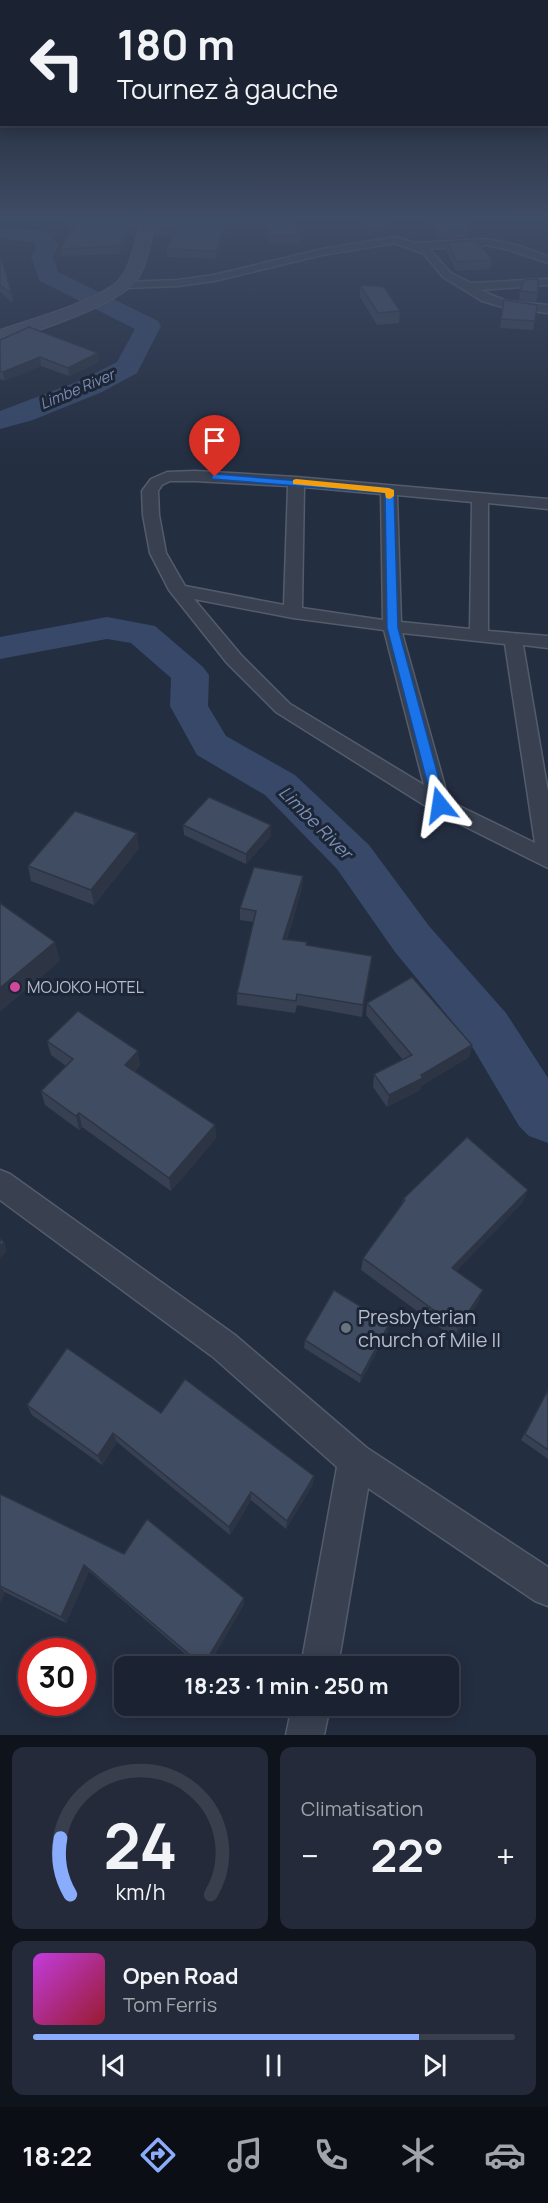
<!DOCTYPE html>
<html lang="fr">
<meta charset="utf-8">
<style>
body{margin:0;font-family:Manrope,sans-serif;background:#242a39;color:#f1f3f6;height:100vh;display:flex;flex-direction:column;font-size:22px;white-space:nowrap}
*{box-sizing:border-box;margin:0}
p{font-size:20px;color:#a0a4ab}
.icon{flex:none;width:33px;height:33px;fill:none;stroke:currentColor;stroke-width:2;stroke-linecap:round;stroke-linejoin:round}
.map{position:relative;height:1735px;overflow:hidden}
.panel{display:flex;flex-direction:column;gap:12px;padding:12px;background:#0f131b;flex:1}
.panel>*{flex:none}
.top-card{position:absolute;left:0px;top:0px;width:549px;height:126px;box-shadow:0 3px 15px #0003,0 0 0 2px #393f4d;background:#1b2231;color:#f1f3f6;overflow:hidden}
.speed{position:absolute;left:18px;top:1638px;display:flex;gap:12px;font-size:30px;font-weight:700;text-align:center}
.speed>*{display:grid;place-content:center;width:78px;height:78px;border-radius:50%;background:#1b2231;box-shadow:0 3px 15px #0003,0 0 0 2px #393f4d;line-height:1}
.speed .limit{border:9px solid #d22;background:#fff;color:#111}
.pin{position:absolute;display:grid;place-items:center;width:51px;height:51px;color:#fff;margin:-62px -26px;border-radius:50% 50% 50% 0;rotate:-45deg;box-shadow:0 0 6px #0007}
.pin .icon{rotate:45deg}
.me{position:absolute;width:66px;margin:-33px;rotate:345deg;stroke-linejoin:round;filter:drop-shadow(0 0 4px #0008)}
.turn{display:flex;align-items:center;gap:21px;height:126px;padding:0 18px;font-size:27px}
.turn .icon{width:78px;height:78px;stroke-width:2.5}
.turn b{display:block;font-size:42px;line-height:51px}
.big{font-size:45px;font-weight:700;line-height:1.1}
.panel .widget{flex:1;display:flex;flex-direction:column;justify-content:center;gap:9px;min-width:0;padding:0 21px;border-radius:12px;background:#242a39}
.panel .dial{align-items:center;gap:0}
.dial svg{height:156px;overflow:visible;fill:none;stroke:#393f4d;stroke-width:7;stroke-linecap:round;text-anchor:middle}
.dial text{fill:#f1f3f6;stroke:none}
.song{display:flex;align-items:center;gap:18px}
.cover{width:72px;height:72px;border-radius:9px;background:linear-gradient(135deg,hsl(290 70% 55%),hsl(350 70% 35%))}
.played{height:6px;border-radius:3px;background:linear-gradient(90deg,#89acfd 80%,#393f4d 80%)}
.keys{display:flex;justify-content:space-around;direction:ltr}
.heat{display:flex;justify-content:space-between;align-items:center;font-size:33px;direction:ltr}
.panel .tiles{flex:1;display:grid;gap:12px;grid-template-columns:1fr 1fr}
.widget:last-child{grid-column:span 2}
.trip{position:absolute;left:114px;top:1656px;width:345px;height:60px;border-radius:12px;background:#1b2231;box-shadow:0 3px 15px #0003,0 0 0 2px #393f4d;font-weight:700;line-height:60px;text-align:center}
.tabs{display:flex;height:96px;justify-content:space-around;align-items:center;background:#0b0e14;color:#a0a4ab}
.tabs .icon{width:42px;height:42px}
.tabs .current{color:#89acfd}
.tabs b{font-size:27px;color:#f1f3f6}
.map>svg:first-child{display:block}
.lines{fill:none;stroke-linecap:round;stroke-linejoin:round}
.river{fill:#374869;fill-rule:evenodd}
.street-casing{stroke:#535c6b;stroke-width:3}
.secondary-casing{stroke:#535c6b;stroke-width:2}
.street{fill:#394151;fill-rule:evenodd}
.secondary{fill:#464f64;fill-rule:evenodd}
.wall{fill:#374153}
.shaded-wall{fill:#2d3544}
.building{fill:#404c61;stroke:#2d3544;stroke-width:1.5}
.route{fill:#1a73e8;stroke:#114b97;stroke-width:1.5}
.slow{fill:#f59e0b}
.hotel-dot{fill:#d1479c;stroke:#1d2636;stroke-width:2}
.worship-dot{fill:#6b7280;stroke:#1d2636;stroke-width:2}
.labels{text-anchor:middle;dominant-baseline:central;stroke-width:6;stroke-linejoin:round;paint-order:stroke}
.far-water-label{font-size:15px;font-style:italic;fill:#7c8eb4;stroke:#1d2636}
.poi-label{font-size:16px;fill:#b5bccb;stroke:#1d2636;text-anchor:start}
.water-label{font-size:18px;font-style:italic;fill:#7c8eb4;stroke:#1d2636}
.near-poi-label{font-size:20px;fill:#b5bccb;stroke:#1d2636;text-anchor:start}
</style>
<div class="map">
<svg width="548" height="1735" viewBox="0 0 548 1735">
<rect width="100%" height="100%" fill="#242e41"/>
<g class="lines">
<!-- river -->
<g class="river">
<polygon points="0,227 47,231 58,245 53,257 58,272 158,321 161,326 137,373 102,392 33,420 0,429 0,411 82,380 117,362 135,329 40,281 31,257 36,246 33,242 0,239"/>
<polygon points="107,617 155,626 203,667 209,675 208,706 226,736 295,775 369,845 429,926 506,1013 548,1078 548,1143 529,1136 519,1126 470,1043 395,952 337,869 265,795 197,755 170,706 171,678 131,643 107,639 0,659 0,637"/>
</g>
<!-- street casing -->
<g class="street-casing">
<g id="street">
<polygon points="65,219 76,219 71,222"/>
<polygon points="396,237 414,243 487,239 516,245 548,256 548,263 509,250 487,245 429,249 451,273 471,283 548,279 548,285 480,290 506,301 548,305 548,313 506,308 482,301 443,277 424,254 395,243 322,255 214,281 178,286 125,288 119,285 125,282 178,280 214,275 322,249"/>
<path d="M195,471l101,6 252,22v10l-60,-6v128l60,5v12l-25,-3 25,147v76l-116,-58 -156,-98 -49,-49 -58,-73 -19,-37 -7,-38 -1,-24 9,-12 16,-7zM170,481h25l93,5 -4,119 -99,-19 -19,-33 -7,-38 -1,-24 4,-6zM304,487l77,7 2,126 -81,-12zM397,495l75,7 -2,127 -69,-7zM194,599l99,19 91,12 40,155 -134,-81 -49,-49zM402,633l103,11 30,199 -86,-42z"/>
<polygon points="0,1170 10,1174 235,1335 367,1448 548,1567 548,1606 535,1601 368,1488 338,1666 301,1666 337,1467 213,1357 0,1200"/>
<polygon points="292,1706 330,1706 324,1735 286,1735"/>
</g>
</g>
<!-- secondary casing -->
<g class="secondary-casing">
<path id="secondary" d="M141,219h16c-7,20 -8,43 -20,61 -18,25 -106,54 -137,62v-12c26,-9 109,-32 122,-54 11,-17 13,-38 19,-57z"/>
</g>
<!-- street -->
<use href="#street" class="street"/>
<!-- secondary -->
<use href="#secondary" class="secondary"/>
</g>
<!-- wall -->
<g class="wall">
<polygon points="140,219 134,235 130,235 120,254 61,256 60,249 72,229 70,229 69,222"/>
<polygon points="156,219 294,219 300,235 300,243 270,244 265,226 228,226 216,259 167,257 166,249 172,236 155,236 154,228"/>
<polygon points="365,219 392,219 384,230 363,228 363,221"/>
<polygon points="430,219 463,219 468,231 467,238 440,239"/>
<polygon points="447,242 492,260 490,269 456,271 446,250"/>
<polygon points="0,254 12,294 13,303 0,292"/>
<polygon points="360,285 400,311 399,323 377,325 360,297"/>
<polygon points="520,291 538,293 536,302 519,300"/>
<polygon points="504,300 537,305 533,330 500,328"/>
<polygon points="0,340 98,353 99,362 69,376 41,366 4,381 0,379"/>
<polygon points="183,825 271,825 271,836 246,864 184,835"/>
<polygon points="139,848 94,905 31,881 28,866"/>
<polygon points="303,876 302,888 287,939 307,942 307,945 372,956 362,1017 297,1005 295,1013 237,1005 237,993 253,922 240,920 240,908"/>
<polygon points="367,1003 472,1045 469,1057 421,1086 420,1090 387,1107 373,1087 374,1074 403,1060 366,1015"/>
<polygon points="47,1041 140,1065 135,1071 215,1125 216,1138 171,1191 82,1127 79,1130 45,1105 41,1091 66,1066 51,1055"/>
<polygon points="403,1199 523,1202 456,1271 479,1301 454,1338 361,1270 363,1258 402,1203"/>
<polygon points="388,1331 360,1383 304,1348 305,1340"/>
<polygon points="548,1389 548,1459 521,1440"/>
<polygon points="27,1405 161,1413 313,1484 286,1529 251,1500 230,1535 117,1442 102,1465 32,1415"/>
<polygon points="0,1494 124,1554 244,1598 244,1604 208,1666 199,1666 89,1571 66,1623 5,1592 0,1602"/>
</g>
<!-- shaded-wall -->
<g class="shaded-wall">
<polygon points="137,219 140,219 134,235 134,228"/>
<polygon points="228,219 228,226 216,259 216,251"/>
<polygon points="388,219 392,219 384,230 385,223"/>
<polygon points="129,228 130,235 120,254 119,246"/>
<polygon points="98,353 99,362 69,376 68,368"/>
<polygon points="40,357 41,366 4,381 3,372"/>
<polygon points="271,825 271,836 246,864 246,854"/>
<polygon points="137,833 139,848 94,905 91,890"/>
<polygon points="303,876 302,888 283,951 283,939"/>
<polygon points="55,942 60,961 0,1012 0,988"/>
<polygon points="372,956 371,968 362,1017 363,1005"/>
<polygon points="472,1045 469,1057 421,1086 420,1090 387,1107 389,1095"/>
<polygon points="138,1051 140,1065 128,1078 125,1065"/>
<polygon points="79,1113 82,1127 79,1130 76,1116"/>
<polygon points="215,1125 216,1138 171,1191 169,1178"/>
<polygon points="528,1190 523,1202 448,1280 452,1268"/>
<polygon points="4,1242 7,1251 0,1258 0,1246"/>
<polygon points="483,1290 479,1301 454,1338 458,1328"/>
<polygon points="389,1324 388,1331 360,1383 361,1376"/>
<polygon points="113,1433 117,1442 102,1465 98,1456"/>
<polygon points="314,1476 313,1484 286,1529 287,1521"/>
<polygon points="251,1492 251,1500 230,1535 229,1527"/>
<polygon points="84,1565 89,1571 66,1623 61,1617"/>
<polygon points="0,1587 5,1592 0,1602"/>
<polygon points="244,1598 244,1604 208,1666 203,1666"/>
</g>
<!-- building -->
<g class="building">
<polygon points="72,219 137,219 134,228 129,228 119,246 60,249 77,222 69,222"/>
<polygon points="156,219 227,219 216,251 166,249 176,229 154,228"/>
<polygon points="265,219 294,219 300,235 270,236"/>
<polygon points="365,219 388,219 385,223 363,221"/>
<polygon points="434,219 463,219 468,231 441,232"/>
<polygon points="477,240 492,260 457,262 447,242"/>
<polygon points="0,254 12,294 0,285"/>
<polygon points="538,279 538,293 520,291 524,280"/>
<polygon points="360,285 384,287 400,311 378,313"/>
<polygon points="504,300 537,305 535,321 501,319"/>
<polygon points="29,327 98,353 68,368 40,357 3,372 0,371 0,340"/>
<polygon points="209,797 271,825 246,854 183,825"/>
<polygon points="75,811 137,833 91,890 28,866"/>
<polygon points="254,867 303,876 283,939 307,942 306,945 372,956 363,1005 297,994 296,1001 237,993 256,911 240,908"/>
<polygon points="0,903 55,942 0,988"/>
<polygon points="412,977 472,1045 421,1075 423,1078 389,1095 374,1074 412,1055 367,1003"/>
<polygon points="78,1011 138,1051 125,1065 215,1125 169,1178 79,1113 76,1116 41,1091 73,1059 47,1041"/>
<polygon points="467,1137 528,1190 452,1268 483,1290 458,1328 363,1258 405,1200 403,1199"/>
<polygon points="0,1239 4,1242 0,1246"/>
<polygon points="334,1290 389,1324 361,1376 305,1340"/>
<polygon points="67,1348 161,1413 185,1379 314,1476 287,1521 251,1492 229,1527 113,1433 98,1456 27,1405"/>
<polygon points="548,1390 548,1450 525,1434"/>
<polygon points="0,1494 124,1554 147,1519 244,1598 203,1666 84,1565 61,1617 0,1586"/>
</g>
<!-- sky -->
<linearGradient id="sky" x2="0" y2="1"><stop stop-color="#141924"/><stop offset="0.47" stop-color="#3f4c65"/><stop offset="1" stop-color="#3f4c65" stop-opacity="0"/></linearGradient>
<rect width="548" height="462" fill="url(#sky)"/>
<!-- route -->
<polygon class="route" points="215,474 389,488 394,490 398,628 446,805 445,808 440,810 433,805 387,628 385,493 212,479 212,475"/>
<!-- slow -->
<polygon class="slow" points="296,479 389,488 394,490 394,496 390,499 386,498 385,493 293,484 293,480"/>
<!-- markers -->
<circle class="hotel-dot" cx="15" cy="987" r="6"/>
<circle class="worship-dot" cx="346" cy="1328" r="6"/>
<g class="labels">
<!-- far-water labels -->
<g class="far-water-label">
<text transform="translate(77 389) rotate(-23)">Limbe River</text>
</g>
<!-- poi labels -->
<g class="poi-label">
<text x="27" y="987">MOJOKO HOTEL</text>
</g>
<!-- water labels -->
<g class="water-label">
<text transform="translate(316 822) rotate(45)">Limbe River</text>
</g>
<!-- near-poi labels -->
<g class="near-poi-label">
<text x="358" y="1316">Presbyterian<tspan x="358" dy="23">church of Mile II</tspan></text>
</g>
</g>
</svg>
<div class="speed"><div class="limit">30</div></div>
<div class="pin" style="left:215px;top:477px;background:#d93025"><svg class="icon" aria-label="arrive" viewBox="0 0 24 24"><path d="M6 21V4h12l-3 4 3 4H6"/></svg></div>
<svg class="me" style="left:440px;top:805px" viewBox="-20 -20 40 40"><path d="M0-17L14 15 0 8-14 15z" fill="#1a73e8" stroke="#fff" stroke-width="4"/></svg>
<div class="trip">18:23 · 1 min · 250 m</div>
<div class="top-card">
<div class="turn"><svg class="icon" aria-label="left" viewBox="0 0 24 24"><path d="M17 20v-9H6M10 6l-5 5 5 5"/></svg><div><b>180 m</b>Tournez à gauche</div></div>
</div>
</div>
<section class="panel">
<div class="tiles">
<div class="widget dial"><svg viewBox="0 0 100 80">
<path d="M14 69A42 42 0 1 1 86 69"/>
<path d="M14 69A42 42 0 0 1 9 40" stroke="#89acfd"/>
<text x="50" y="56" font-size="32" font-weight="700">24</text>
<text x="50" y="72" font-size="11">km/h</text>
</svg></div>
<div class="widget"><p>Climatisation</p>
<div class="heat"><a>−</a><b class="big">22°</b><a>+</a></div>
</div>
<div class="widget">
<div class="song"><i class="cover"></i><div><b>Open Road</b><p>Tom Ferris</p></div></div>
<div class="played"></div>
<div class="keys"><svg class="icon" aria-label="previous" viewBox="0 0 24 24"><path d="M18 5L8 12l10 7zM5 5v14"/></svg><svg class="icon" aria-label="pause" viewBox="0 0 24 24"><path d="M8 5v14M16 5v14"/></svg><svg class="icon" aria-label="next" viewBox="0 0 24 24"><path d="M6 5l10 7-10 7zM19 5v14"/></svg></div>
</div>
</div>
</section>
<nav class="tabs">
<b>18:22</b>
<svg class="icon current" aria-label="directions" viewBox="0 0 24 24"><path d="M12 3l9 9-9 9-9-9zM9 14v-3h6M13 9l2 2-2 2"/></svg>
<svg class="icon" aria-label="music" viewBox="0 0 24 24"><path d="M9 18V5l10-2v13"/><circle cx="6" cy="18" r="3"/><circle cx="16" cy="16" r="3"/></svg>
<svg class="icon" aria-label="phone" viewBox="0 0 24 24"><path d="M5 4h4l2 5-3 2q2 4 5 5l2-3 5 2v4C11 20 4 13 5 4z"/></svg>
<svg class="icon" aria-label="climate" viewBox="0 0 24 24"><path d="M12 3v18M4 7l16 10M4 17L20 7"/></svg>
<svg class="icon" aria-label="car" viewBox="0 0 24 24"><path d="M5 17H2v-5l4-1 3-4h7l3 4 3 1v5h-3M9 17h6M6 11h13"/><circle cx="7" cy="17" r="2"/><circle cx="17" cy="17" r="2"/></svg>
</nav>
